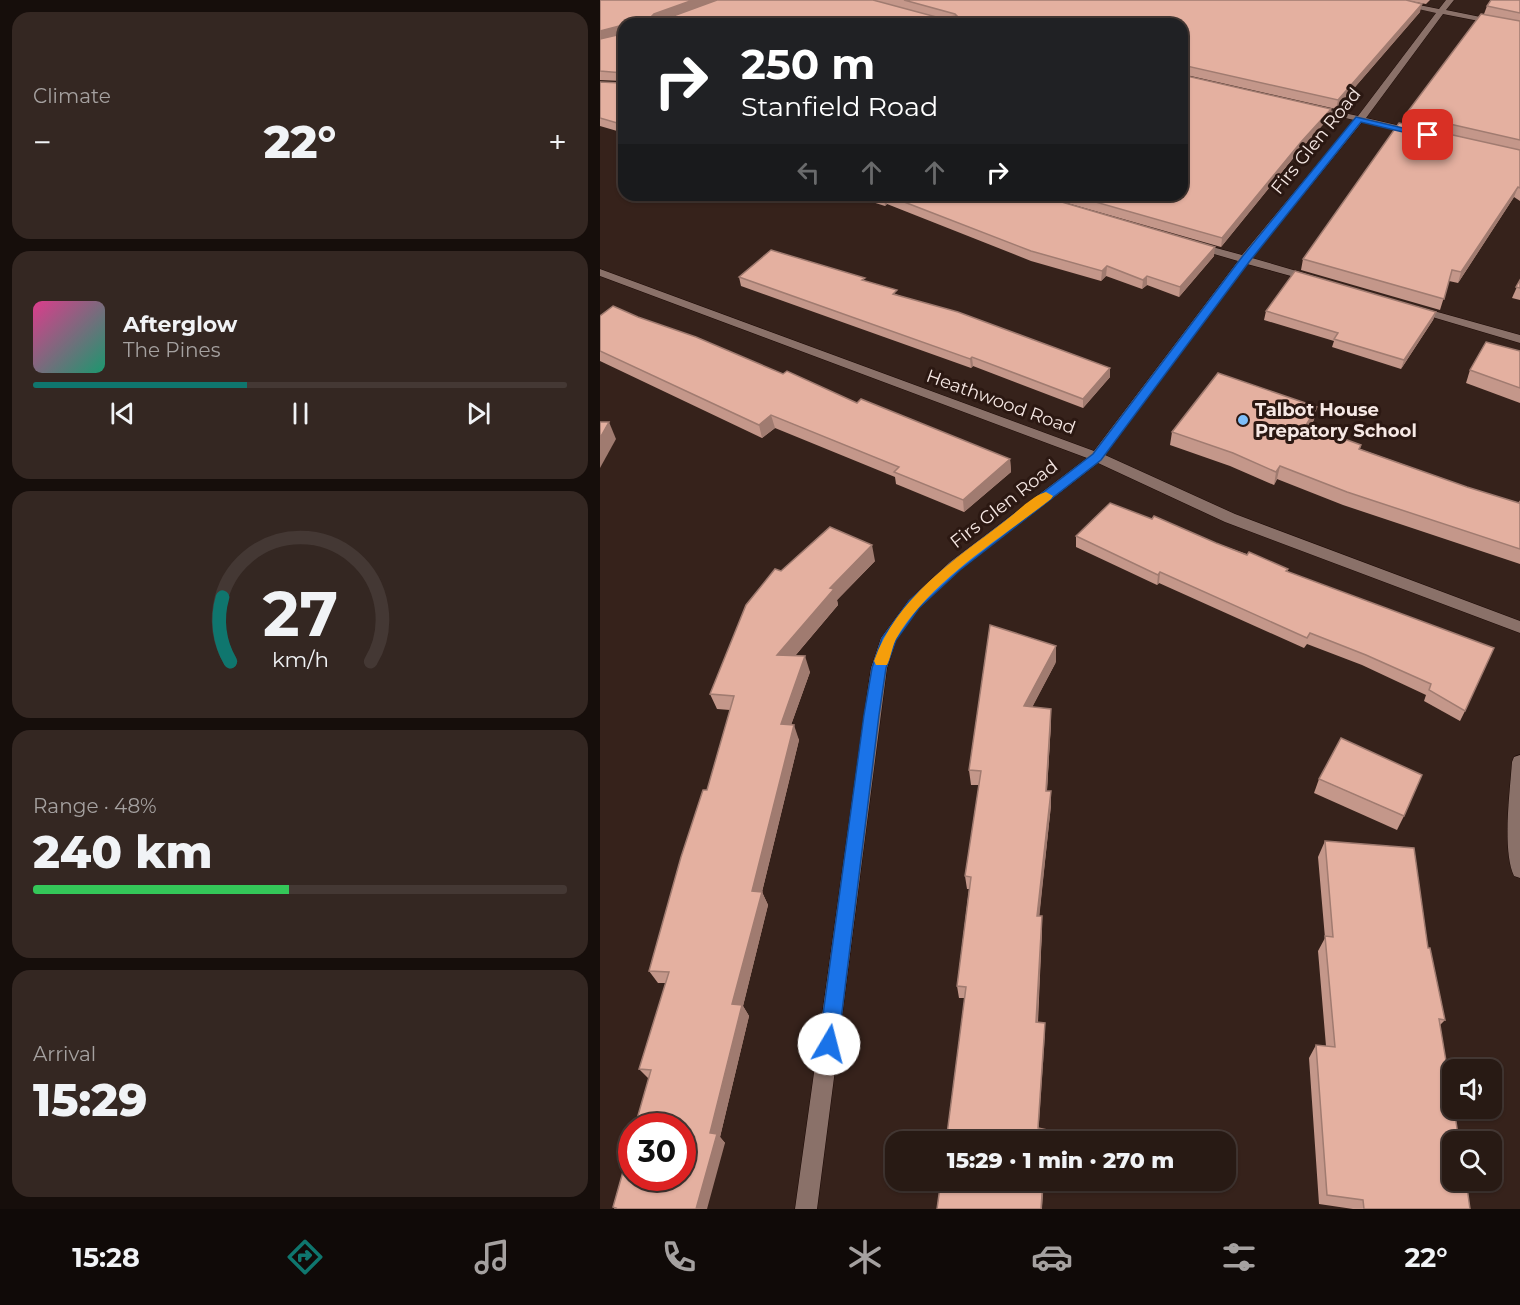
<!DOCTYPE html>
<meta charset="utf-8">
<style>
body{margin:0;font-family:Montserrat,sans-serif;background:#342722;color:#f1f3f6;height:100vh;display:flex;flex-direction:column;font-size:22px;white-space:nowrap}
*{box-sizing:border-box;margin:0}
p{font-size:20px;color:#a5a1a0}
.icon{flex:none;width:33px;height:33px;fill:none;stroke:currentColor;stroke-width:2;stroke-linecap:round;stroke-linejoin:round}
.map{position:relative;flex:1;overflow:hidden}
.sheet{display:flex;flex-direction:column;gap:12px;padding:12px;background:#160e0b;width:600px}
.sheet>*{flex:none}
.top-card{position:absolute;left:18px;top:18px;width:570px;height:183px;border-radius:18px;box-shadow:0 2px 4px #0004,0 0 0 2px #443834;background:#202124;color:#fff;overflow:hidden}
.fabs{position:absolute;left:842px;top:1059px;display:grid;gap:12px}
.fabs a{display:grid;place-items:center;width:60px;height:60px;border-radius:12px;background:#281a14;box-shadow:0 2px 4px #0004,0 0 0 2px #443834;font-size:30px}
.speed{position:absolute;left:18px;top:1113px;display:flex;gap:12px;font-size:30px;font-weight:700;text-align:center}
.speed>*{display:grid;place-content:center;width:78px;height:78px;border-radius:50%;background:#281a14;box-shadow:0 2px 4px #0004,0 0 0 2px #443834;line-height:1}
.speed .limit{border:9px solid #d22;background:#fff;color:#111}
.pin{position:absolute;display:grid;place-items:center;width:51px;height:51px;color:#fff;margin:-26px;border-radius:12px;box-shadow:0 3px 9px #0006}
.me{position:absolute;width:66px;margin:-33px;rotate:8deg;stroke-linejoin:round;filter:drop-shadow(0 0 4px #0008)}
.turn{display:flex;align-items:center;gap:21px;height:126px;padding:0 24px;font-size:27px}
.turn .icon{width:78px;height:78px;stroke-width:2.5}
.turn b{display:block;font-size:42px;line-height:51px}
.lanes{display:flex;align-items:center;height:57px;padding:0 24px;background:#0003;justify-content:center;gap:30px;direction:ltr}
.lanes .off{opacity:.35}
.big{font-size:45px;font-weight:800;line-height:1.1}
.sheet .tile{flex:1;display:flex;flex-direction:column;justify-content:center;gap:9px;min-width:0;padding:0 21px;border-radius:18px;background:#342722}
.sheet .dial{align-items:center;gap:0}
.dial svg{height:156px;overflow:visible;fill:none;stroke:#443834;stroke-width:7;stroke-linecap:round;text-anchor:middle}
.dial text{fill:#f1f3f6;stroke:none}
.song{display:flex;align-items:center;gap:18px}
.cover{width:72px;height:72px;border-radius:9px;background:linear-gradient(135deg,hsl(330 70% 55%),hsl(160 70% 35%))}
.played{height:6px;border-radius:3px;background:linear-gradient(90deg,#0f766e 40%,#443834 40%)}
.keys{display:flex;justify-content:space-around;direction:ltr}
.heat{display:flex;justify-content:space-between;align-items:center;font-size:33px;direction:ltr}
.charge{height:9px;border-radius:4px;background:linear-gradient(90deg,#34c759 48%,#443834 0)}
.trip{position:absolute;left:285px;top:1131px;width:351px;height:60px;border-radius:18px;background:#281a14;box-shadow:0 2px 4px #0004,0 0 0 2px #443834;font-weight:800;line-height:60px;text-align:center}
.tab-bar{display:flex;height:96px;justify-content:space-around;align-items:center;background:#100a08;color:#a5a1a0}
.tab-bar .icon{width:42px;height:42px}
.tab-bar .current{color:#0f766e}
.tab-bar b{font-size:27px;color:#f1f3f6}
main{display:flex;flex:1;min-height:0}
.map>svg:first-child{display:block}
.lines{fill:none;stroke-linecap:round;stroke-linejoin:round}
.street-casing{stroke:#1c0a06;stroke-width:1}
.street{fill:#8a7169;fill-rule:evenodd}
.wall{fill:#c4978a}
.shaded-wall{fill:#a07b70}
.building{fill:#e4b0a0;stroke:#a07b70;stroke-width:1.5}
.route{fill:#1a73e8;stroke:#114b97;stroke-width:1.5}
.slow{fill:#f59e0b}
.poi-dot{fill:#7dbef9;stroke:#2b1812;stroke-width:2}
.labels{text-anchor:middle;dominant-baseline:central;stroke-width:6;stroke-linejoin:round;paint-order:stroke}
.street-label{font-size:18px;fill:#f6e8e4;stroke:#2b1812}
.poi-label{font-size:18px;font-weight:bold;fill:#f6e8e4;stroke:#2b1812;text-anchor:start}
</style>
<main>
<section class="sheet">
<div class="tile"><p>Climate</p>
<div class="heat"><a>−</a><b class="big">22°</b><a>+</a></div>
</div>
<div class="tile">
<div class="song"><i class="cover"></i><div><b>Afterglow</b><p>The Pines</p></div></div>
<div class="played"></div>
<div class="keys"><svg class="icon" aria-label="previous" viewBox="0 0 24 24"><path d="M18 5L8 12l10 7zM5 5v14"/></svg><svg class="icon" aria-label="pause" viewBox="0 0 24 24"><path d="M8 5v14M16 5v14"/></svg><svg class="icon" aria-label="next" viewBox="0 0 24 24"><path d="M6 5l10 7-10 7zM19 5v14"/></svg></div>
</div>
<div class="tile dial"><svg viewBox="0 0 100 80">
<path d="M14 69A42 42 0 1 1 86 69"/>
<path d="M14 69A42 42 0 0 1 10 36" stroke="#0f766e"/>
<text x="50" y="56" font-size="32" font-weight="700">27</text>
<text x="50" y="72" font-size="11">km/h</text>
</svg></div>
<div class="tile"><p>Range · 48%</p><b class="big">240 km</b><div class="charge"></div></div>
<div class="tile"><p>Arrival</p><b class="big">15:29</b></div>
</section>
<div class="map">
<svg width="920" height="1209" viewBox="0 0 920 1209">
<rect width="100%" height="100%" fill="#36221b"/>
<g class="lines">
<!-- street casing -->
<g class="street-casing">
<g id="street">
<polygon points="778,0 794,0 839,9 846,0 854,0 846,10 920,25 920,29 843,14 766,118 818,130 818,134 762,122 652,258 717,277 717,281 709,281 647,264 505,455 635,514 920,621 920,633 625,522 498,463 360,570 319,608 296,640 287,668 217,1209 195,1209 264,715 271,668 281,638 309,600 350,562 487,458 0,276 0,269 494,451 638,261 590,247 590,243 594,242 642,255 754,120 707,109 707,105 758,116 836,13"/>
<polygon points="816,306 920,335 920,343 812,311 810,309"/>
<path d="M920,755v123l-6,-2c-12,-26 -4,-84 -2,-114l2,-5z"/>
</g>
</g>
<!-- street -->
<use href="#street" class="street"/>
</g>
<!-- wall -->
<g class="wall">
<polygon points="0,0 830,0 826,4 810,1 820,12 736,109 582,74 582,75 729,118 699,151 621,247 439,195 582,195 582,24 24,24 24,133 0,126 0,82 21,83 23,81 0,80"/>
<polygon points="920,0 920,201 914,197 858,283 849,281 840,310 701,270 703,259 804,124 806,114 884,14 887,6"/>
<polygon points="250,195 438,195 614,256 579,297 547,285 542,289 506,276 501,281 431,261 287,204 285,206"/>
<polygon points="139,277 265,281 298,295 510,368 510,377 483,408 373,366 371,368 141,286"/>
<polygon points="920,280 920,300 912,298"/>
<polygon points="666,311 836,312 833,320 801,369 732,347 734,341 664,320"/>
<polygon points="0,316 38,317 257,403 410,459 411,472 364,512 296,484 295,477 175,428 162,438 0,361"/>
<polygon points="920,351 920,403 866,383 870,370"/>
<polygon points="714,420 710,427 761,445 760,449 867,487 919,503 920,501 920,564 743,505 677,479 674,485 630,466 570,445 572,432"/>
<polygon points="476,536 616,543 688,569 687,572 865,711 860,721 824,701 826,695 762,665 707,644 704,648 559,583 557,585 476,547"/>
<polygon points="275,561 237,600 238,605 195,656 210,672 191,725 199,740 162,892 168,905 143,1006 149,1016 120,1137 125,1143 15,1209 13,1207 49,1079 39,1069 66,983 58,983 49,971 107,790 130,710 117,709 110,694 181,571"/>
<polygon points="456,662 432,707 451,723 447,791 451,791 451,805 439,916 442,929 438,1022 445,1023 445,1034 365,998 359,998 357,986 369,889 367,889 365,876 379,785 371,785 369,770"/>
<polygon points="719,779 804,816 797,830 714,793"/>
<polygon points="725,841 828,948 845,1020 840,1025 870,1209 753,1209 719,1204 709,1058 716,1045 726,1046 718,951 725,938 718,857"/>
</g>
<!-- shaded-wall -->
<g class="shaded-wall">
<polygon points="93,0 118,0 56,22 52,16 54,14"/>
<polygon points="822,4 820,12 736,109 738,100"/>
<polygon points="23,25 24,34 0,40 0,31"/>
<polygon points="731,109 729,118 699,151 621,247 622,238 701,142"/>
<polygon points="918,187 914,197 858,283 861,272"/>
<polygon points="286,195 287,204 285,206 284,197"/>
<polygon points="615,247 614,256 579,297 580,287"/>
<polygon points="507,266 506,276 501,281 502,271"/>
<polygon points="547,276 547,285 542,289 543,280"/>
<polygon points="836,312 833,320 801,369 804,360"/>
<polygon points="372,357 373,366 371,368 370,359"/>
<polygon points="510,368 510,377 483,408 483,399"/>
<polygon points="717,407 714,420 703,438 706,425"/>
<polygon points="171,415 175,428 162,438 159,425"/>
<polygon points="9,422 16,439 0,468 0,438"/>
<polygon points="410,459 411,472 364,512 363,500"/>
<polygon points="680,466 677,479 674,485 676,472"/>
<polygon points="272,545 275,561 237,600 238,605 183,670 177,655 230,588"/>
<polygon points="560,572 559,583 557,585 558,575"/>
<polygon points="456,646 456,662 425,721 424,706"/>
<polygon points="205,656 210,672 186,739 181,724"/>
<polygon points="451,709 451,723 446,805 446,791"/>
<polygon points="194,725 199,740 159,904 152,891"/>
<polygon points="451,791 451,805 438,929 437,916"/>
<polygon points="162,892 168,905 143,1006 149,1016 120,1137 125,1143 107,1209 96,1209 132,1004"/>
<polygon points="442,916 442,929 437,1033 436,1022"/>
<polygon points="445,1023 445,1034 438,1137 438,1128"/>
<polygon points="443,1180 444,1180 442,1209 441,1209"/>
</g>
<!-- building -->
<g class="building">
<polygon points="0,0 93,0 54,14 52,16 68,18 117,0 273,0 340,18 357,16 355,14 304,0 806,0 822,4 738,100 582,65 582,24 24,24 24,125 0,118 0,82 21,83 24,80 23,73 0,71 0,39 22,34 23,25 0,31"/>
<polygon points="891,0 920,0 920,13 887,6"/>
<polygon points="881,14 920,21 920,140 806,114"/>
<polygon points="582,72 582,75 731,109 701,142 622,238 471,195 582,195"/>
<polygon points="799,123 920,150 920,188 918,187 861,272 852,270 844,299 703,259"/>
<polygon points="278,195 438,195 615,247 580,287 547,276 543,280 507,266 502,271 431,251 286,195 284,197"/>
<polygon points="171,250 265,278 262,280 297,290 293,294 358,312 510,368 483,399 372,357 370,359 139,277"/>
<polygon points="695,271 836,312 804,360 734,339 738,333 666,311"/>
<polygon points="920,280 920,288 916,287"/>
<polygon points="13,306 38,317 96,337 183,374 187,371 257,403 261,399 410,459 363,500 294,472 299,467 171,415 159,425 0,351 0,316"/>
<polygon points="886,342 920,351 920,388 870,370"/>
<polygon points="618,373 717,407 706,425 761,445 759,449 867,487 919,503 920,501 920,549 747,492 680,466 676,472 633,453 572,432"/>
<polygon points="0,422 9,422 0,438"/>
<polygon points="510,503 552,519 554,516 616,543 647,555 649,552 688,569 686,571 894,648 865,711 829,690 831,684 766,655 710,633 707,638 560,572 558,575 476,536"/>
<polygon points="230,527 272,545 230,588 234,589 177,655 205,656 181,724 194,725 152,891 162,892 132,1004 142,1005 110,1133 117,1134 96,1209 15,1209 16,1208 13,1207 32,1140 32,1178 82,1178 82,1126 35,1126 51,1070 39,1069 69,972 49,971 81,857 103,790 107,790 134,696 110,694 146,605 175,569 181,571"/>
<polygon points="390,625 456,646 424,706 451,709 446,791 451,791 437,916 442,916 436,1022 445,1023 438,1128 448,1130 447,1142 346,1142 366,987 357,986 371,877 365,876 381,771 369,770"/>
<polygon points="741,738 822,775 804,816 719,779"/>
<polygon points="725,841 814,848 828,948 830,948 845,1020 839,1019 852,1097 852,1108 854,1108 859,1142 852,1142 852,1180 866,1180 870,1209 764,1209 763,1200 727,1195 716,1045 735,1047 725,936 733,937"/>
<polygon points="341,1180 443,1180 441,1209 337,1209"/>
</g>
<!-- route -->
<polygon class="route" points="756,117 833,135 828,138 761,122 649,262 501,460 360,570 319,608 296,640 286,668 279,715 238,1044 235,1050 229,1053 222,1050 219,1044 264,715 272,668 282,638 309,601 351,563 493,454 642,257"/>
<!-- slow -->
<path class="slow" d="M446,492l7,4 -2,3c-51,40 -122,83 -155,140 -4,8 -5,18 -9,26h-11l-2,-4c23,-64 79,-100 131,-140 12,-9 27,-25 41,-29z"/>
<!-- markers -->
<circle class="poi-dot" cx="643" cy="420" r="6"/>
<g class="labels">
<!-- street labels -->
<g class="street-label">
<text transform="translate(716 141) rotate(-51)">Firs Glen Road</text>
<text transform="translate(401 402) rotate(20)">Heathwood Road</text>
<text transform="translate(404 504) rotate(-38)">Firs Glen Road</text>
</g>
<!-- poi labels -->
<g class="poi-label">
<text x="655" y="410">Talbot House<tspan x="655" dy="21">Prepatory School</tspan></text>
</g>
</g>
</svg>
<div class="fabs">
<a><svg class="icon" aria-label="sound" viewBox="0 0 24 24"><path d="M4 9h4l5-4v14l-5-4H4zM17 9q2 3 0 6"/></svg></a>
<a><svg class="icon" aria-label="search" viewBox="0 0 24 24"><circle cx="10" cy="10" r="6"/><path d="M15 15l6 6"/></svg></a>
</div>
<div class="speed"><div class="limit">30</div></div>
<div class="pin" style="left:828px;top:135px;background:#d93025"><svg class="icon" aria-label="arrive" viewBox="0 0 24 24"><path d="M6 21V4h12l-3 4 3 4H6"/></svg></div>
<svg class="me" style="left:229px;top:1044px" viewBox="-20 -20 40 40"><circle r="19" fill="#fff"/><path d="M0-13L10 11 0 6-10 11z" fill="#1a73e8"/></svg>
<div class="trip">15:29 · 1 min · 270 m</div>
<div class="top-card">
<div class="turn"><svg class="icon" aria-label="right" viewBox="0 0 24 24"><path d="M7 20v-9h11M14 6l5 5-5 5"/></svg><div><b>250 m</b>Stanfield Road</div></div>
<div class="lanes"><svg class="icon off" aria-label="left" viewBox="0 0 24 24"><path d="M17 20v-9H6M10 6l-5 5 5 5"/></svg><svg class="icon off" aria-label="ahead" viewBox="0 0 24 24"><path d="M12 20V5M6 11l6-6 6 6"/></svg><svg class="icon off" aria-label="ahead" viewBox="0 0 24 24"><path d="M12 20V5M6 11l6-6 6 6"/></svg><svg class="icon" aria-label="right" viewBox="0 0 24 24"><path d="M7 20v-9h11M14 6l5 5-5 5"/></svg></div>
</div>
</div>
</main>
<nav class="tab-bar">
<b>15:28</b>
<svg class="icon current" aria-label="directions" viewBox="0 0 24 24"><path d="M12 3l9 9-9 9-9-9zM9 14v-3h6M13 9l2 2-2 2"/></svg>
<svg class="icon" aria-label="music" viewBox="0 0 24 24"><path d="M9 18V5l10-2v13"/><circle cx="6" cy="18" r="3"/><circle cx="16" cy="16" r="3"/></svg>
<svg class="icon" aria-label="phone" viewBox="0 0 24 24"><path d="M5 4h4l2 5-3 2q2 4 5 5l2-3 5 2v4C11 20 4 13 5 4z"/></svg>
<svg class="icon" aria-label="climate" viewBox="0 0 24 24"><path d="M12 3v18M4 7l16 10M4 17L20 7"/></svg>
<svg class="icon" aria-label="car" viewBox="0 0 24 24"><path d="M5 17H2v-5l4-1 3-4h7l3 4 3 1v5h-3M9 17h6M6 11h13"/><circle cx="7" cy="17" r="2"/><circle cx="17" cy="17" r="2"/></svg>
<svg class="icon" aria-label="filters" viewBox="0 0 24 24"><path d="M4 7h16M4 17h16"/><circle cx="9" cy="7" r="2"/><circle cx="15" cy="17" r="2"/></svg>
<b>22°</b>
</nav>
